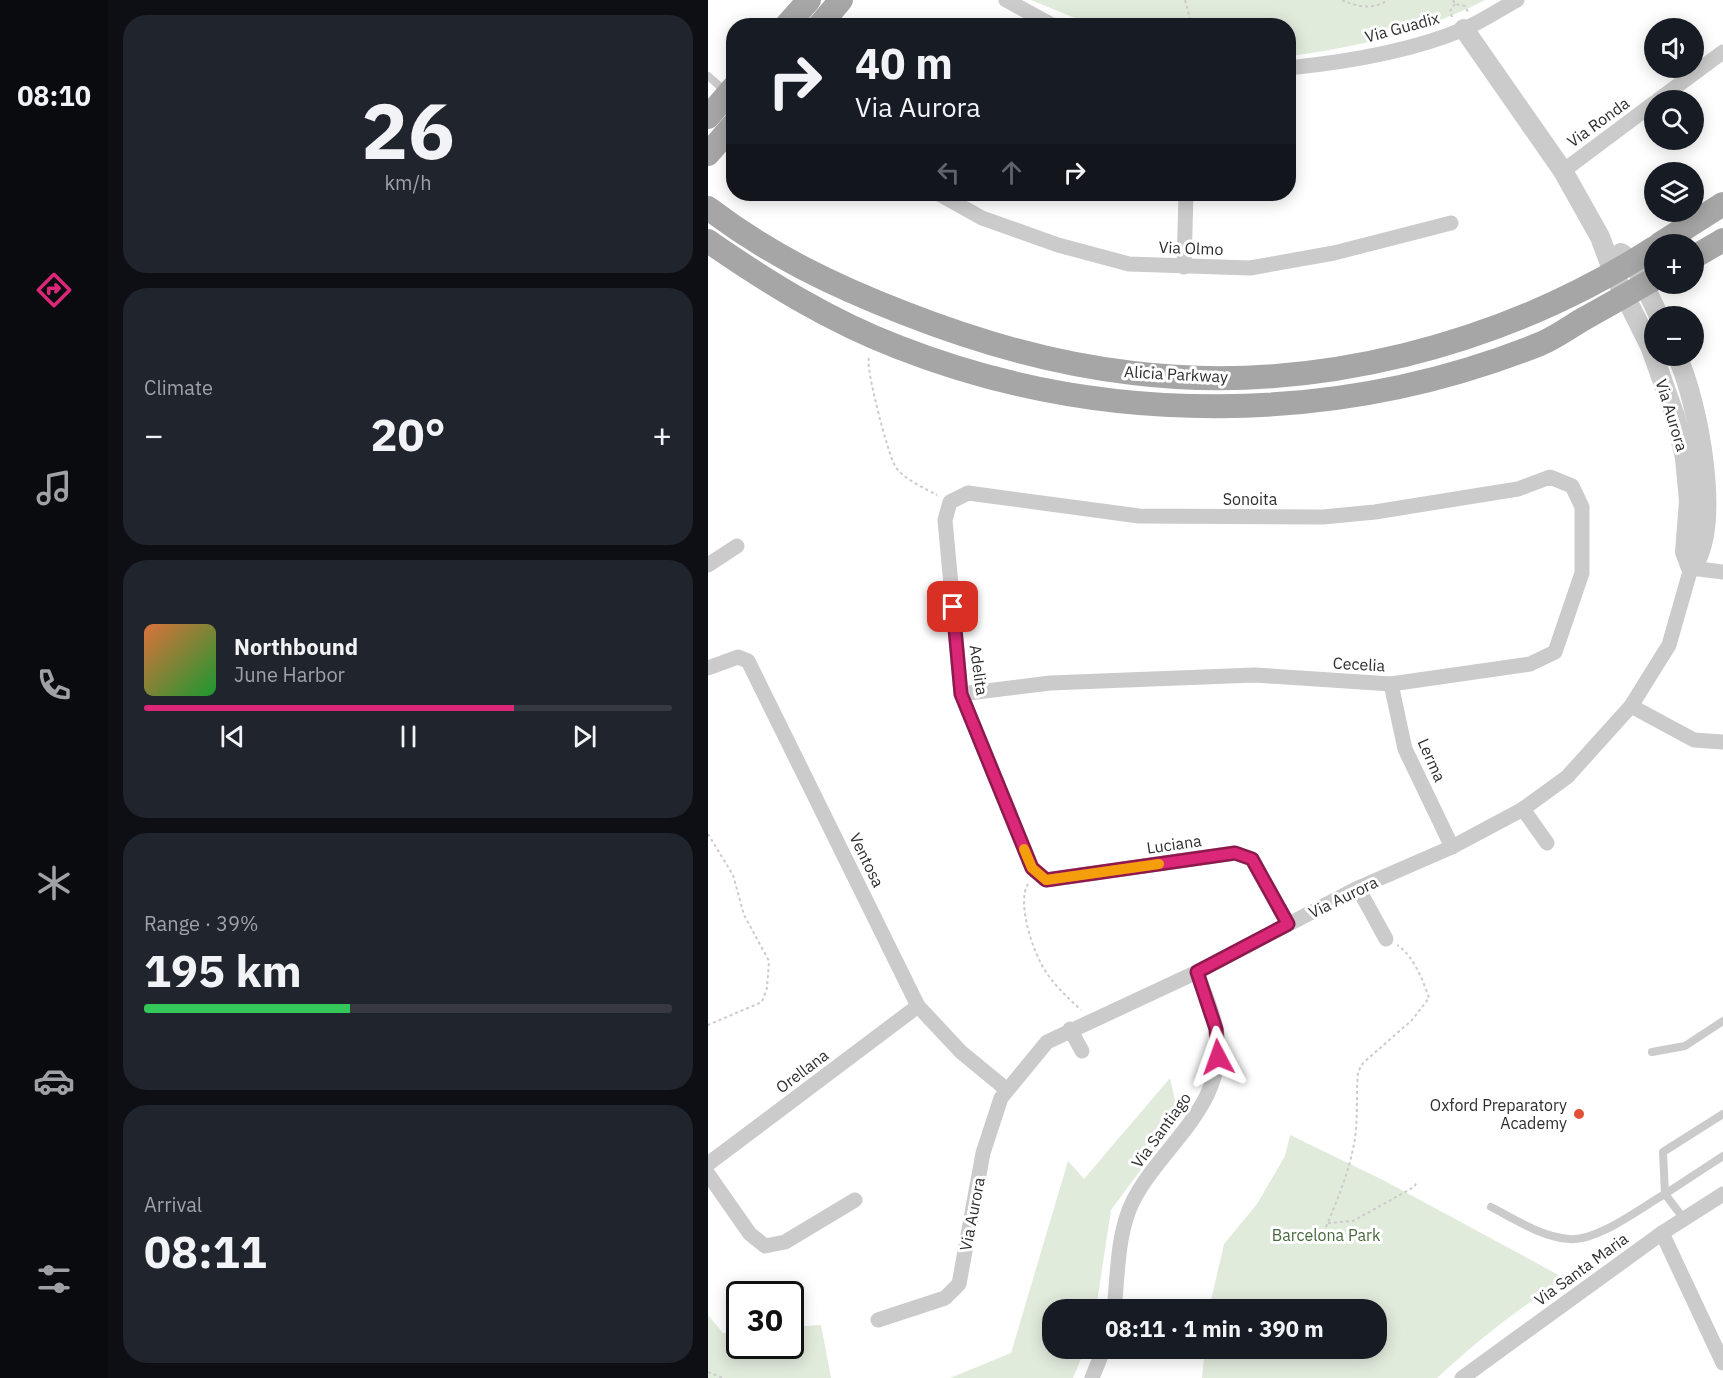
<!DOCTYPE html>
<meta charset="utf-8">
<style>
body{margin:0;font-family:"IBM Plex Sans",sans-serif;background:#20242c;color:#f1f3f6;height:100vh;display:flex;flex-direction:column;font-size:22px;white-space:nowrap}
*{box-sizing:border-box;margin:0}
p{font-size:20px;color:#9ea1a6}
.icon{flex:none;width:33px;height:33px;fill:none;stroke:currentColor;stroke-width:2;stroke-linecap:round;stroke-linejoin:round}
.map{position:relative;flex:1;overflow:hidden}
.details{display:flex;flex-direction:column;gap:15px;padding:15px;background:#0d0f14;width:600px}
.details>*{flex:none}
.guide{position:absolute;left:18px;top:18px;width:570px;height:183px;border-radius:24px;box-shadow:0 3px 15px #0003;background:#171b24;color:#f1f3f6;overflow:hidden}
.tools{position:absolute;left:936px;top:18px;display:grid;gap:12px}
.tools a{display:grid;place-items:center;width:60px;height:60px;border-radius:50%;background:#171b24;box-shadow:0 3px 15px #0003;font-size:30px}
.speed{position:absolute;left:18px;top:1281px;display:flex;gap:12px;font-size:30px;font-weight:700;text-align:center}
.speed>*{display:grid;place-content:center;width:78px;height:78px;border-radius:50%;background:#171b24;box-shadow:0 3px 15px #0003;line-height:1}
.speed .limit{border:3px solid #111;border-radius:9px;background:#fff;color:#111}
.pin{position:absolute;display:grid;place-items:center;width:51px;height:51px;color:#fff;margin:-26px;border-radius:12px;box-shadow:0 3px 9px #0006}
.me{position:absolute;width:66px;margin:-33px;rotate:356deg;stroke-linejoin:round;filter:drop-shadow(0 0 4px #0008)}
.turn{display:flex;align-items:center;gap:21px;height:126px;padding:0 30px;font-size:27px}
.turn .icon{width:78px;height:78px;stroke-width:2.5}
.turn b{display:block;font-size:42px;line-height:51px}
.lanes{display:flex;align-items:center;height:57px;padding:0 30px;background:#0003;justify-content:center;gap:30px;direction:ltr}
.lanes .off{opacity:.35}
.big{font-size:45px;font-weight:800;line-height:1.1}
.details .tile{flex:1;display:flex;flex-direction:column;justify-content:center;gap:9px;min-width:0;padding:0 21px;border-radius:24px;background:#20242c}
.details .dial{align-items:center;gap:0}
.dial b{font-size:78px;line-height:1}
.song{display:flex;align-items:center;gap:18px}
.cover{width:72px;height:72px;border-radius:9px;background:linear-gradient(135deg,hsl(20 70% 55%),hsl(130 70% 35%))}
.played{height:6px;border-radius:3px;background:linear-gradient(90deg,#db2777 70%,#363941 70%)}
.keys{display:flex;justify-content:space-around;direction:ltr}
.heat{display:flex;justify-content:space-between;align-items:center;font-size:33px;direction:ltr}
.charge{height:9px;border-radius:4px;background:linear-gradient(90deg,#34c759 39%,#363941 0)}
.trip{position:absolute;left:334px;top:1299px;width:345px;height:60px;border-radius:24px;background:#171b24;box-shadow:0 3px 15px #0003;font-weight:800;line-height:60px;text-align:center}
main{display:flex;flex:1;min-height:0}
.menu{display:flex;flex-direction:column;width:108px;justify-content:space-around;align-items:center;background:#090b0e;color:#9ea1a6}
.menu .icon{width:42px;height:42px}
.menu .current{color:#db2777}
.menu b{font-size:27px;color:#f1f3f6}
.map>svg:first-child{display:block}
.green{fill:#e1ebdc}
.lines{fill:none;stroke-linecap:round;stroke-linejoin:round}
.path{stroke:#cbcbcb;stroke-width:2;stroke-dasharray:3 3;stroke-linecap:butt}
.service{stroke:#cbcbcb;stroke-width:8}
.minor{stroke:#cbcbcb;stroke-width:15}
.tertiary{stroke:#cbcbcb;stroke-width:20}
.primary{stroke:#a6a6a6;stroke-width:24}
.route-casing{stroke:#8e194d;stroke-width:15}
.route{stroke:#db2777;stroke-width:10}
.slow{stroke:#f59e0b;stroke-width:10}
.poi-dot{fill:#e15034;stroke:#fff;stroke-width:2}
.labels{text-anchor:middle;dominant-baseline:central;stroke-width:6;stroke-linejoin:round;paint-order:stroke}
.street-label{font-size:16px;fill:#2e2e2e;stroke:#fff}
.poi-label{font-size:16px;fill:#2e2e2e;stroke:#fff;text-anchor:end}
.park-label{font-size:16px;fill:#47693d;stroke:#fff}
</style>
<main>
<nav class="menu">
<b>08:10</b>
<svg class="icon current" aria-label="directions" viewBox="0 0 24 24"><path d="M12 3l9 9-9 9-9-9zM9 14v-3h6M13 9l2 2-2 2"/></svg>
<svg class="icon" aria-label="music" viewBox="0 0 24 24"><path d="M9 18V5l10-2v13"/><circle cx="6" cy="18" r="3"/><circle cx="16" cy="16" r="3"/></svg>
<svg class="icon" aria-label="phone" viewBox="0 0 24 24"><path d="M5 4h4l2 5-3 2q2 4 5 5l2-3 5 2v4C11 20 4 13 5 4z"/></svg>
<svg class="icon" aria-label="climate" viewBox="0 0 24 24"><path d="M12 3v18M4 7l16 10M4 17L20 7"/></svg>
<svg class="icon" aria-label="car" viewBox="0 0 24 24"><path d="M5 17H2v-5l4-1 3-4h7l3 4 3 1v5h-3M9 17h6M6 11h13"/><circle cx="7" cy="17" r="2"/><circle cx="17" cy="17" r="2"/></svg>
<svg class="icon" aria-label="filters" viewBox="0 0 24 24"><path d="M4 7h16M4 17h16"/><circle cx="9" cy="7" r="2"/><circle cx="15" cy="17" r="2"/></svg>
</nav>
<section class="details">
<div class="tile dial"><b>26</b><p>km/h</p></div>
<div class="tile"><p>Climate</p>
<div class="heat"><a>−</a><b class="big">20°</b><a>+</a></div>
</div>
<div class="tile">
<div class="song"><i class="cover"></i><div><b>Northbound</b><p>June Harbor</p></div></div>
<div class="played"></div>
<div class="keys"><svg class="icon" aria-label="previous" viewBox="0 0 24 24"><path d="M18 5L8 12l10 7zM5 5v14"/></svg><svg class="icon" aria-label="pause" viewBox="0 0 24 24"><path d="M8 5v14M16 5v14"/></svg><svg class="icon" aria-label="next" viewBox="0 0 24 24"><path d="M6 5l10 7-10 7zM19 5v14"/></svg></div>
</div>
<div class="tile"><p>Range · 39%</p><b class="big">195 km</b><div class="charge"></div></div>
<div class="tile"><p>Arrival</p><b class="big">08:11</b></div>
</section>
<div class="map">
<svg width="1015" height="1378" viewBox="0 0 1015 1378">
<rect width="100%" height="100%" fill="#fff"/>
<!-- green -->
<g class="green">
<path d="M323,0h454c-60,31 -130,48 -196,56l-1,-30 -196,-1z"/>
<polygon points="462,1078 471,1118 403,1210 388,1309 345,1310 345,1348 377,1349 365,1378 242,1378 303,1353 360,1161 376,1179"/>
<path d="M582,1135l93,45 183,99c-47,28 -89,62 -129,99h-235l3,-29 172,-1v-38l-168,-1 15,-65 33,-40 28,-48z"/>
<polygon points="0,1315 15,1333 31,1331 32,1346 82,1346 83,1327 113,1325 123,1378 0,1378"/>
</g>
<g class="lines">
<!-- path -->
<g class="path">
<polyline points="477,0 484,26"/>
<path d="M634,0c15,7 31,10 46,0"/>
<polyline points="745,0 747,4 757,6 760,12"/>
<polyline points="744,17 742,11 747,4"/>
<path d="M161,358c-4,9 19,96 26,108 7,12 29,22 42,29"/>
<polyline points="0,834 25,875 36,915 61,961 59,988 54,1002 0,1025"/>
<path d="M320,884c-12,19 6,71 18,88 10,15 22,26 35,38"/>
<polyline points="620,1223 645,1221 706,1187 709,1182"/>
<path d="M618,1227c12,-29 24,-57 29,-89 3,-22 1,-44 3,-66l5,-9 49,-43 17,-22c-6,-18 -16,-43 -32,-53"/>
<polyline points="0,1372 15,1378"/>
</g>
<!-- service -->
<g class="service">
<polyline points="0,76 17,91"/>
<polyline points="944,1052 977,1046 1015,1021"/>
<polyline points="1015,1114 955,1152 957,1194 1015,1156"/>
<path d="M783,1207c24,12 50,30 78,32 28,3 71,-31 96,-45l19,25"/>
</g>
<!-- minor -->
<g class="minor">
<polyline points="298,0 346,26"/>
<path d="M580,68c59,-6 122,-16 176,-39 19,-8 36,-20 53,-29"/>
<polyline points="950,100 1015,52"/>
<polyline points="855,171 946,103"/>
<polyline points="231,194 274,218 350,245 421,264 542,268 626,253 743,223"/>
<polyline points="476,267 478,194"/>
<polyline points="0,565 29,546"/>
<polyline points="0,668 30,657 40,661 210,1006 253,1052 298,1089"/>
<polyline points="683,684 697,749 744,847"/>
<polyline points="253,694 342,683 547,675 683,684 822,664 847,652 874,573 874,507 864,486 842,477 810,489 667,512 615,517 431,516 260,493 242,502 237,520 253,694 324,868 338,880 527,853 544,859 580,924"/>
<polyline points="923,706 986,740 1015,742"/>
<polyline points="815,809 839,843"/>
<polyline points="650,888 678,939"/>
<polyline points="362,1029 374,1051"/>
<polyline points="0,1164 210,1006"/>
<polyline points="0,1174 42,1234 57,1246 77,1242 147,1200"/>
<polyline points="954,1233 1015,1363"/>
<path d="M406,1310c4,-36 3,-77 19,-109 29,-57 99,-99 83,-173 -4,-19 -13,-38 -19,-56"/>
<polyline points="170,1320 237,1298 251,1284 275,1153 293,1098 339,1042 489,972 650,888 744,847 815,809 859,777 923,706 961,645 983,568 1015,572"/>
<polyline points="384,1378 396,1348"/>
<polyline points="754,1378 954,1233 1015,1194"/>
</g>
<!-- tertiary -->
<g class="tertiary">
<path d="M756,29l99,142 37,66 13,35 37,74 25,70 10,42 4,43 -4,51 6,16c32,-40 7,-167 -14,-212"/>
<polyline points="913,253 925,262 951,316"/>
</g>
<!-- primary -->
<g class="primary">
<polyline points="78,26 101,0"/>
<polyline points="111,26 133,0"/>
<polyline points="0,117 26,87"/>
<polyline points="0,154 26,124"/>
<path d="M0,208c62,47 124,77 196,105 74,29 149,51 229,60 179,22 371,-28 521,-125"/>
<path d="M0,241c59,41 122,80 190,106 204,80 438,79 642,-3 14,-6 27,-15 40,-23 25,-14 50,-28 74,-42"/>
<polyline points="952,244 1015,204"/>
<polyline points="986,257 1015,240"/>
</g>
</g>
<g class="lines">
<!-- route casing -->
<g class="route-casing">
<polyline id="route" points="245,607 253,694 324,868 338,880 527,853 544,859 580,924 489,972 508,1029 510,1057"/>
</g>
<!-- route -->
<use href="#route" class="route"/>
<!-- slow -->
<polyline class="slow" points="316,849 324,868 338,880 451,864"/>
</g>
<!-- markers -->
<circle class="poi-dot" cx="871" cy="1114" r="6"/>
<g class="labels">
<!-- street labels -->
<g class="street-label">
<text transform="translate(694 27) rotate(-15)">Via Guadix</text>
<text transform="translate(890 122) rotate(-36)">Via Ronda</text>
<text transform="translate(483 248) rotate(2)">Via Olmo</text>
<text transform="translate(468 374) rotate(3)">Alicia Parkway</text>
<text transform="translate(964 415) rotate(73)">Via Aurora</text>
<text x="542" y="499">Sonoita</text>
<text transform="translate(651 664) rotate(3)">Cecelia</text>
<text transform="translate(271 670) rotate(82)">Adelita</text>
<text transform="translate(724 760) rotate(66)">Lerma</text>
<text transform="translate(466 844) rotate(-8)">Luciana</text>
<text transform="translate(159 860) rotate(64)">Ventosa</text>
<text transform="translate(635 897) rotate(-26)">Via Aurora</text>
<text transform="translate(94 1071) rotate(-37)">Orellana</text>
<text transform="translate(453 1130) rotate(-54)">Via Santiago</text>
<text transform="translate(264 1214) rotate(-79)">Via Aurora</text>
<text transform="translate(873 1269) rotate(-36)">Via Santa Maria</text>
</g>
<!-- poi labels -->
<g class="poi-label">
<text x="859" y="1105">Oxford Preparatory<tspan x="859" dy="18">Academy</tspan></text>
</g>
<!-- park labels -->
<g class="park-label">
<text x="618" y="1235">Barcelona Park</text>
</g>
</g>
</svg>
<div class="tools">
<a><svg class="icon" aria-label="sound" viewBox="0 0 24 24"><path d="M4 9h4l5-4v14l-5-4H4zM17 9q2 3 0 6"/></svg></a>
<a><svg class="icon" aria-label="search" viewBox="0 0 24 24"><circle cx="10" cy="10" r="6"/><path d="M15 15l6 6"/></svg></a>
<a><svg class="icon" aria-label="layers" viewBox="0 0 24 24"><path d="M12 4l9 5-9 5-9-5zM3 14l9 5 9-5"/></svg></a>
<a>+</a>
<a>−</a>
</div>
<div class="speed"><div class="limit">30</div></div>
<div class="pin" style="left:245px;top:607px;background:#d93025"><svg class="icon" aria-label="arrive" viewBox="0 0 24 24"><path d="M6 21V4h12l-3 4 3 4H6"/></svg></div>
<svg class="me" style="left:510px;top:1057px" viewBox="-20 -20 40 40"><path d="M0-17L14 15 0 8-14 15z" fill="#db2777" stroke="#fff" stroke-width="4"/></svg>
<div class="trip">08:11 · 1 min · 390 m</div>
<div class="guide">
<div class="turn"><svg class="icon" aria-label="right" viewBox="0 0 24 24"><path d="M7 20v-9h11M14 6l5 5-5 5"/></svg><div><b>40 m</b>Via Aurora</div></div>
<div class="lanes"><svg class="icon off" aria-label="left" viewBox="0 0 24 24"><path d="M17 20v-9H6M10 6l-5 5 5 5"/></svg><svg class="icon off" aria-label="ahead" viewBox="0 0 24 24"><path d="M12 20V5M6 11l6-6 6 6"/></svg><svg class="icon" aria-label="right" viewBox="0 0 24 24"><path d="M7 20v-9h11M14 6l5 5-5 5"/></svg></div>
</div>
</div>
</main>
